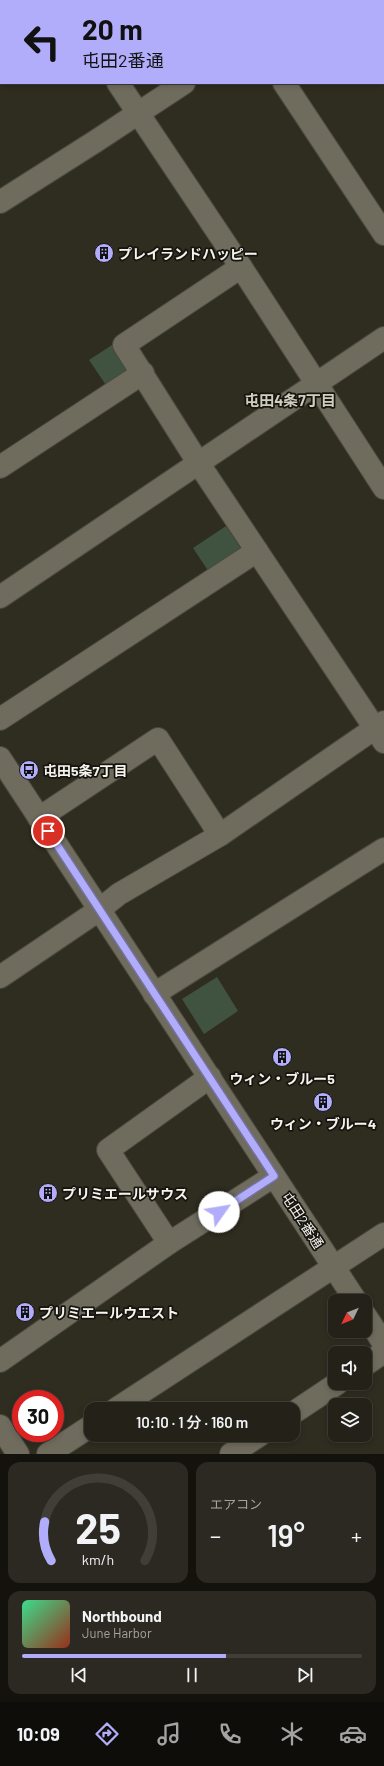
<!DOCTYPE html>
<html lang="ja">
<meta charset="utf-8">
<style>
body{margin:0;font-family:Barlow,"Noto Sans JP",sans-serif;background:#2b2921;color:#f1f3f6;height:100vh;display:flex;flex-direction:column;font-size:15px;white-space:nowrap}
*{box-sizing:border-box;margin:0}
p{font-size:13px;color:#a3a3a2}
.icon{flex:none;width:22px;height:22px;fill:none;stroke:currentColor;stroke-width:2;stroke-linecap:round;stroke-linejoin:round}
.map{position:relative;height:1454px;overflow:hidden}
.side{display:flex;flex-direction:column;gap:8px;padding:8px;background:#13120d;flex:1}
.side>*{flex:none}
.banner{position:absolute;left:0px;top:0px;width:384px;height:84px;box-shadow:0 2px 6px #0003,0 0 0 1px #403e37;background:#b1adfa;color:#111;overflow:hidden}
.needle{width:26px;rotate:227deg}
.fabs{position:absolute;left:328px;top:1294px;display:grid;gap:8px}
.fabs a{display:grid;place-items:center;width:44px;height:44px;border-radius:8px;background:#232118;box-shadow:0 2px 6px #0003,0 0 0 1px #403e37;font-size:20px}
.speed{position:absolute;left:12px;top:1390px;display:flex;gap:8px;font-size:20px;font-weight:700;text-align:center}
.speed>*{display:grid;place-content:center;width:52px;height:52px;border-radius:50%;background:#232118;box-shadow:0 2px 6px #0003,0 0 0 1px #403e37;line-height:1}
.speed .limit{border:6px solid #d22;background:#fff;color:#111}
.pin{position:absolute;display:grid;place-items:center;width:34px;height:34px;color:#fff;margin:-17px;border:2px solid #fff;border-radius:50%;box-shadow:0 1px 4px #0007}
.me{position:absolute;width:44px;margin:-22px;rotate:58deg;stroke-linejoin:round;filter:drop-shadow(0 0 3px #0008)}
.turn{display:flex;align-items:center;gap:14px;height:84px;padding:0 16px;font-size:18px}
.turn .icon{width:52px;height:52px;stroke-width:2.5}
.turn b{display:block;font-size:28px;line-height:34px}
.big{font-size:30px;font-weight:600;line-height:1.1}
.side .widget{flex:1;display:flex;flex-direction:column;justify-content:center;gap:6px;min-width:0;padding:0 14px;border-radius:12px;background:#2b2921}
.side .dial{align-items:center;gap:0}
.dial svg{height:104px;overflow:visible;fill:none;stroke:#403e37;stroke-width:7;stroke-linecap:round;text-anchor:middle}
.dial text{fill:#f1f3f6;stroke:none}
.song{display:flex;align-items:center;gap:12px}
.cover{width:48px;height:48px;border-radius:6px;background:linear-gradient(135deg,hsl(150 70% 55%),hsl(10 70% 35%))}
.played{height:4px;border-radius:2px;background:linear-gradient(90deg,#b1adfa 60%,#403e37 60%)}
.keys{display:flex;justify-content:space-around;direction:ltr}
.heat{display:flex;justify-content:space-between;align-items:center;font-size:22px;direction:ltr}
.side .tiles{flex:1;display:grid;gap:8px;grid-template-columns:1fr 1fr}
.widget:last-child{grid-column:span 2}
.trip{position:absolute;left:84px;top:1402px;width:216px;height:40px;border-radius:12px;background:#232118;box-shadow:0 2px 6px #0003,0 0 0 1px #403e37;font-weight:600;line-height:40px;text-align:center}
.tab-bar{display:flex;height:64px;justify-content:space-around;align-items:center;background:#0e0d0a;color:#a3a3a2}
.tab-bar .icon{width:28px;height:28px}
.tab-bar .on{color:#b1adfa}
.tab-bar b{font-size:18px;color:#f1f3f6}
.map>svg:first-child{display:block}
.green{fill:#3f5340}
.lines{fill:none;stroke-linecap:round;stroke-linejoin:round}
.minor-casing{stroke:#4c4a3f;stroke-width:24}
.minor{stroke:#6f6c5e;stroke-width:22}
.route-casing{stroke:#7370a2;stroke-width:10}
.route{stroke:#b1adfa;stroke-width:7}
.labels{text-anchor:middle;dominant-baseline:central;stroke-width:3.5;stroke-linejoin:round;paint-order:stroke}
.poi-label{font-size:14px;font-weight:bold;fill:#f5f3ec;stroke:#16140f;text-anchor:start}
.street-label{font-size:14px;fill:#f5f3ec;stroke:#16140f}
.neighbourhood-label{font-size:15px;font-weight:bold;fill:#d2cebf;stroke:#16140f}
</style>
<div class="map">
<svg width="384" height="1454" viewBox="0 0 384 1454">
<rect width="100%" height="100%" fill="#2f2c20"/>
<!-- green -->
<g class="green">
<polygon points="115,343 136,374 110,391 89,360"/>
<polygon points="226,526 244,553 211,575 193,548"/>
<polygon points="217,977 238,1011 204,1034 182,999"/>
</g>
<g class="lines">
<!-- minor casing -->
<g class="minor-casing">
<g id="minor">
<polyline points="63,0 64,1"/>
<polyline points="308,1 309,0"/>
<polyline points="118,83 241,267 384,488"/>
<polyline points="284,83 384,234"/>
<polyline points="0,202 96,141 184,83"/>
<polyline points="241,267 124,345 199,464 384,742"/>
<polyline points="0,467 143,373"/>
<polyline points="0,597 384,338"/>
<polyline points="0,719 257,551"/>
<polyline points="0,758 356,1301"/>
<polyline points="39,818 158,739 220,835"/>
<polyline points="0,977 99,910 119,894 220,835 384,722"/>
<polyline points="154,994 384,849"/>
<polyline points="169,1243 108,1150 210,1077"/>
<polyline points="365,1315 384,1344"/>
<polyline points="0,1361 169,1243 274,1176"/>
<polyline points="365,1365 384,1352"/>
<polyline points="116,1409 384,1234"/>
<polyline points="293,1413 338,1383"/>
<polyline points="0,1426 18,1454"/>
<polyline points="48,1454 91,1426"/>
<polyline points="231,1454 260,1435"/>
</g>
</g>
<!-- minor -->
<use href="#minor" class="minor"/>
</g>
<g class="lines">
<!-- route casing -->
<g class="route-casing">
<polyline id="route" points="48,831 274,1176 219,1212"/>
</g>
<!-- route -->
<use href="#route" class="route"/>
</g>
<!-- icons -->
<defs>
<g id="building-disc" transform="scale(1)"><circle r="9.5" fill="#b1adfa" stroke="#16140f"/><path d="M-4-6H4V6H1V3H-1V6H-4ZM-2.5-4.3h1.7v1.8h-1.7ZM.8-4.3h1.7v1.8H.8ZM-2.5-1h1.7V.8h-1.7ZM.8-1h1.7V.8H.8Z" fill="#111"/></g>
<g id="bus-disc" transform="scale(1)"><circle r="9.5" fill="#b1adfa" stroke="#16140f"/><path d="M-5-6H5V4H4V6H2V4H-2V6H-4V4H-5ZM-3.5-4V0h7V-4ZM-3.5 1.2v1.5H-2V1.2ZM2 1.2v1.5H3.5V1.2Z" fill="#111"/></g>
</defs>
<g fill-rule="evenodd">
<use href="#building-disc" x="104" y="253"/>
<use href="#bus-disc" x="29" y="770"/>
<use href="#building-disc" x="282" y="1057"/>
<use href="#building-disc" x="323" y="1102"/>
<use href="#building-disc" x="48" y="1193"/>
<use href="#building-disc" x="25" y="1312"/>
</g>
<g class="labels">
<!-- poi labels -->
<g class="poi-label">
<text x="118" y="253">プレイランドハッピー</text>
<text x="43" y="770">屯田5条7丁目</text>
<text x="282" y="1078" text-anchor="middle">ウィン・ブルー5</text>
<text x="323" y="1123" text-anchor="middle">ウィン・ブルー4</text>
<text x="62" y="1193">プリミエールサウス</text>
<text x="39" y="1312">プリミエールウエスト</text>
</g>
<!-- street labels -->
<g class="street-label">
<text transform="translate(303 1220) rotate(57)">屯田2番通</text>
</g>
<!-- neighbourhood labels -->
<g class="neighbourhood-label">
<text x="290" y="400">屯田4条7丁目</text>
</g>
</g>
</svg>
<div class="fabs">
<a><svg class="needle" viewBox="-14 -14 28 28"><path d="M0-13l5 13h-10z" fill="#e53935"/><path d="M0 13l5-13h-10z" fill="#a3a3a2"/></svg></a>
<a><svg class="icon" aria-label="sound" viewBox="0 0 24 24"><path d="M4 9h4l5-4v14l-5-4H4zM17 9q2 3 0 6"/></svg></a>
<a><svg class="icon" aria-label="layers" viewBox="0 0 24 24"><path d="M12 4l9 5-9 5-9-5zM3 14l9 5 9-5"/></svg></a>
</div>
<div class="speed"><div class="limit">30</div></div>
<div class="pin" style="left:48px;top:831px;background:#d93025"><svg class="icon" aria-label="arrive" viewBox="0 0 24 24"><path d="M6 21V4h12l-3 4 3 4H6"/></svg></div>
<svg class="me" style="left:219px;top:1212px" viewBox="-20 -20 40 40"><circle r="19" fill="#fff"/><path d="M0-13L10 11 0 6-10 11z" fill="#b1adfa"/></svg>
<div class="trip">10:10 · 1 分 · 160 m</div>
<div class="banner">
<div class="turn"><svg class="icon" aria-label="left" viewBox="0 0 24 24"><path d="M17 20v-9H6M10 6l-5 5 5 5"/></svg><div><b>20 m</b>屯田2番通</div></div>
</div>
</div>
<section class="side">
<div class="tiles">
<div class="widget dial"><svg viewBox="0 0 100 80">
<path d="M14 69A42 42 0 1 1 86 69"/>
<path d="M14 69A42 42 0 0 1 9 39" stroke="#b1adfa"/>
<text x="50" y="56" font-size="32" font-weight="700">25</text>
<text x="50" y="72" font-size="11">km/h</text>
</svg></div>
<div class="widget"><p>エアコン</p>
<div class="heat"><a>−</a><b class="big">19°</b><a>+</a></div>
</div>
<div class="widget">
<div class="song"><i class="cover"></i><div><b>Northbound</b><p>June Harbor</p></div></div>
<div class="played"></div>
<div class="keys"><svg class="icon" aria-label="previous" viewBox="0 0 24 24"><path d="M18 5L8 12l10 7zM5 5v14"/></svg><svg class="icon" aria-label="pause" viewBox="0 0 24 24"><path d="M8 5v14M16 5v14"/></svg><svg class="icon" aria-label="next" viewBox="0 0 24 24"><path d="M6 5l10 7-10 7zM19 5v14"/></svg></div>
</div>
</div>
</section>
<nav class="tab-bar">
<b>10:09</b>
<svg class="icon on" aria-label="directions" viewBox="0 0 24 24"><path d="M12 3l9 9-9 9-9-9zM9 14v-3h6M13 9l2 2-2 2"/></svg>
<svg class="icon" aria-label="music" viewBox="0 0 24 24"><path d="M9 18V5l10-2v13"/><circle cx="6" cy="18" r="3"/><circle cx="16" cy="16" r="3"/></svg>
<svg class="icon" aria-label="phone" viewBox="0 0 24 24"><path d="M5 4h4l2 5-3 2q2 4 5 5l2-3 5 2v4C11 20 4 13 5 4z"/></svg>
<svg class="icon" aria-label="climate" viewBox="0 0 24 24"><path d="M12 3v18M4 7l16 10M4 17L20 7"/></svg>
<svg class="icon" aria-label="car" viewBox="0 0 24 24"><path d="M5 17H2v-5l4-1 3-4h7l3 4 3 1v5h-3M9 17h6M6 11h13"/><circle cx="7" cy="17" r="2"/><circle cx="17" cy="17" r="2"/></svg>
</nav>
